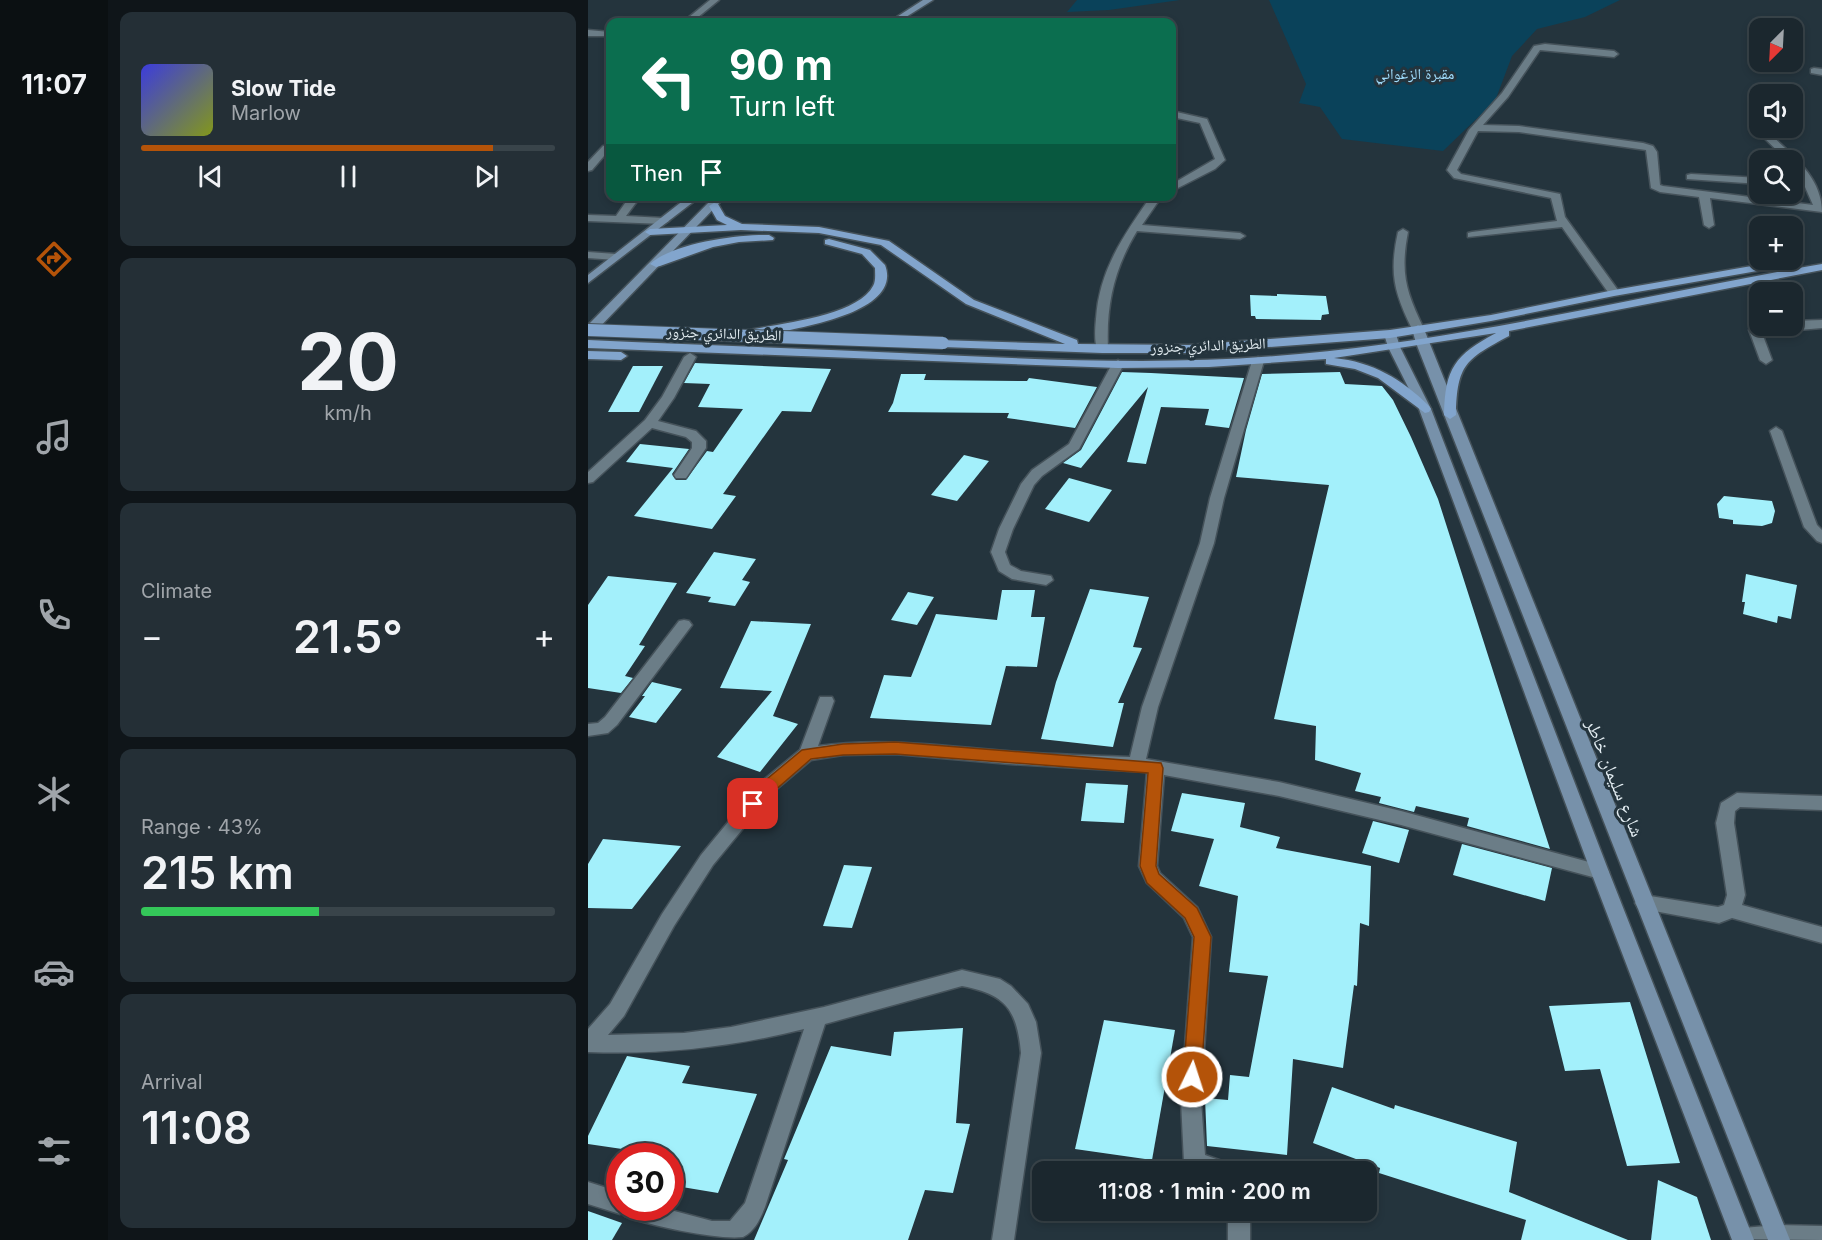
<!DOCTYPE html>
<meta charset="utf-8">
<style>
body{margin:0;font-family:Inter,"Noto Naskh Arabic",sans-serif;background:#242f36;color:#f1f3f6;height:100vh;display:flex;flex-direction:column;font-size:22px;white-space:nowrap}
*{box-sizing:border-box;margin:0}
p{font-size:20px;color:#a0a5aa}
.icon{flex:none;width:33px;height:33px;fill:none;stroke:currentColor;stroke-width:2;stroke-linecap:round;stroke-linejoin:round}
.map{position:relative;flex:1;overflow:hidden}
.details{display:flex;flex-direction:column;gap:12px;padding:12px;background:#0f1519;width:480px}
.details>*{flex:none}
.top-card{position:absolute;left:18px;top:18px;width:570px;height:183px;border-radius:12px;box-shadow:0 3px 9px #0003,0 0 0 2px #39444a;background:#0b6e4f;color:#fff;overflow:hidden}
.needle{width:39px;rotate:204deg}
.tools{position:absolute;left:1161px;top:18px;display:grid;gap:12px}
.tools a{display:grid;place-items:center;width:54px;height:54px;border-radius:12px;background:#1b272e;box-shadow:0 3px 9px #0003,0 0 0 2px #39444a;font-size:30px}
.speed{position:absolute;left:18px;top:1143px;display:flex;gap:12px;font-size:30px;font-weight:700;text-align:center}
.speed>*{display:grid;place-content:center;width:78px;height:78px;border-radius:50%;background:#1b272e;box-shadow:0 3px 9px #0003,0 0 0 2px #39444a;line-height:1}
.speed .limit{border:9px solid #d22;background:#fff;color:#111}
.pin{position:absolute;display:grid;place-items:center;width:51px;height:51px;color:#fff;margin:-26px;border-radius:12px;box-shadow:0 3px 9px #0006}
.me{position:absolute;width:66px;margin:-33px;rotate:4deg;stroke-linejoin:round;filter:drop-shadow(0 0 4px #0008)}
.turn{display:flex;align-items:center;gap:21px;height:126px;padding:0 24px;font-size:27px}
.turn .icon{width:78px;height:78px;stroke-width:2.5}
.turn b{display:block;font-size:42px;line-height:51px}
.then{display:flex;align-items:center;height:57px;padding:0 24px;background:#0003;gap:12px;font-size:22px}
.big{font-size:45px;font-weight:600;line-height:1.1}
.details .widget{flex:1;display:flex;flex-direction:column;justify-content:center;gap:9px;min-width:0;padding:0 21px;border-radius:12px;background:#242f36}
.details .dial{align-items:center;gap:0}
.dial b{font-size:78px;line-height:1}
.song{display:flex;align-items:center;gap:18px}
.cover{width:72px;height:72px;border-radius:9px;background:linear-gradient(135deg,hsl(240 70% 55%),hsl(70 70% 35%))}
.played{height:6px;border-radius:3px;background:linear-gradient(90deg,#b45309 85%,#39444a 85%)}
.keys{display:flex;justify-content:space-around;direction:ltr}
.heat{display:flex;justify-content:space-between;align-items:center;font-size:33px;direction:ltr}
.charge{height:9px;border-radius:4px;background:linear-gradient(90deg,#34c759 43%,#39444a 0)}
.trip{position:absolute;left:444px;top:1161px;width:345px;height:60px;border-radius:12px;background:#1b272e;box-shadow:0 3px 9px #0003,0 0 0 2px #39444a;font-weight:600;line-height:60px;text-align:center}
main{display:flex;flex:1;min-height:0}
.tabs{display:flex;flex-direction:column;width:108px;justify-content:space-around;align-items:center;background:#0b1012;color:#a0a5aa}
.tabs .icon{width:42px;height:42px}
.tabs .active{color:#b45309}
.tabs b{font-size:27px;color:#f1f3f6}
.map>svg:first-child{display:block}
.green{fill:#0a425a}
.building{fill:#a3f0fb}
.lines{fill:none;stroke-linecap:round;stroke-linejoin:round}
.street-casing{stroke:#45525a;stroke-width:3}
.secondary-casing{stroke:#45525a;stroke-width:3}
.primary-casing{stroke:#45525a;stroke-width:3}
.street{fill:#6b7d87;fill-rule:evenodd}
.secondary{fill:#7791aa;fill-rule:evenodd}
.primary{fill:#82a5cd;fill-rule:evenodd}
.primary-bridge-casing{stroke:#45525a;stroke-width:14;stroke-linecap:butt}
.primary-bridge{stroke:#82a5cd;stroke-width:12}
.route{fill:#b45309;stroke:#753606;stroke-width:1.5}
.labels{text-anchor:middle;dominant-baseline:central;stroke-width:6;stroke-linejoin:round;paint-order:stroke}
.far-park-label{font-size:15px;fill:#a0ddfd;stroke:#24343d}
.far-street-label{font-size:15px;fill:#e3edf2;stroke:#24343d}
.street-label{font-size:18px;fill:#e3edf2;stroke:#24343d}
</style>
<main>
<nav class="tabs">
<b>11:07</b>
<svg class="icon active" aria-label="directions" viewBox="0 0 24 24"><path d="M12 3l9 9-9 9-9-9zM9 14v-3h6M13 9l2 2-2 2"/></svg>
<svg class="icon" aria-label="music" viewBox="0 0 24 24"><path d="M9 18V5l10-2v13"/><circle cx="6" cy="18" r="3"/><circle cx="16" cy="16" r="3"/></svg>
<svg class="icon" aria-label="phone" viewBox="0 0 24 24"><path d="M5 4h4l2 5-3 2q2 4 5 5l2-3 5 2v4C11 20 4 13 5 4z"/></svg>
<svg class="icon" aria-label="climate" viewBox="0 0 24 24"><path d="M12 3v18M4 7l16 10M4 17L20 7"/></svg>
<svg class="icon" aria-label="car" viewBox="0 0 24 24"><path d="M5 17H2v-5l4-1 3-4h7l3 4 3 1v5h-3M9 17h6M6 11h13"/><circle cx="7" cy="17" r="2"/><circle cx="17" cy="17" r="2"/></svg>
<svg class="icon" aria-label="filters" viewBox="0 0 24 24"><path d="M4 7h16M4 17h16"/><circle cx="9" cy="7" r="2"/><circle cx="15" cy="17" r="2"/></svg>
</nav>
<section class="details">
<div class="widget">
<div class="song"><i class="cover"></i><div><b>Slow Tide</b><p>Marlow</p></div></div>
<div class="played"></div>
<div class="keys"><svg class="icon" aria-label="previous" viewBox="0 0 24 24"><path d="M18 5L8 12l10 7zM5 5v14"/></svg><svg class="icon" aria-label="pause" viewBox="0 0 24 24"><path d="M8 5v14M16 5v14"/></svg><svg class="icon" aria-label="next" viewBox="0 0 24 24"><path d="M6 5l10 7-10 7zM19 5v14"/></svg></div>
</div>
<div class="widget dial"><b>20</b><p>km/h</p></div>
<div class="widget"><p>Climate</p>
<div class="heat"><a>−</a><b class="big">21.5°</b><a>+</a></div>
</div>
<div class="widget"><p>Range · 43%</p><b class="big">215 km</b><div class="charge"></div></div>
<div class="widget"><p>Arrival</p><b class="big">11:08</b></div>
</section>
<div class="map">
<svg width="1234" height="1240" viewBox="0 0 1234 1240">
<rect width="100%" height="100%" fill="#24343d"/>
<!-- green -->
<g class="green">
<polygon points="489,0 592,0 521,10 479,12"/>
<polygon points="681,0 1032,0 997,17 949,29 924,56 907,101 855,151 754,139 732,107 711,103 718,84"/>
</g>
<!-- building -->
<g class="building">
<polygon points="689,294 738,296 741,314 734,315 733,320 668,319 667,316 663,316 662,295 689,296"/>
<polygon points="107,363 243,369 223,412 194,411 135,494 148,496 124,529 46,516 85,468 38,462 52,444 101,449 84,474 88,480 98,480 119,451 125,452 155,409 110,407 122,384 96,383"/>
<polygon points="45,366 75,366 51,412 20,412"/>
<polygon points="534,372 563,373 656,378 641,428 617,425 621,409 573,407 558,464 539,462 560,387 493,468 475,463 493,450"/>
<polygon points="752,372 757,384 794,386 805,400 823,437 850,499 962,849 879,826 881,818 828,806 826,812 791,803 793,797 767,791 773,773 727,760 728,726 686,719 741,485 648,477 658,430 674,374"/>
<polygon points="313,374 338,374 336,380 439,381 441,378 509,387 487,428 419,418 421,413 300,412 305,403"/>
<polygon points="376,455 401,461 369,501 343,495"/>
<polygon points="481,478 524,490 501,522 457,509"/>
<polygon points="1136,496 1184,501 1187,511 1184,523 1174,526 1145,524 1145,520 1131,518 1129,504"/>
<polygon points="126,552 168,559 154,580 162,582 147,606 120,602 123,597 98,593"/>
<polygon points="1158,574 1209,585 1203,619 1190,616 1189,623 1155,614 1157,602 1154,602"/>
<polygon points="20,576 89,583 51,645 57,646 37,676 45,678 33,693 0,688 0,605"/>
<polygon points="502,589 561,597 545,647 554,648 530,703 536,703 525,747 453,739 468,682"/>
<polygon points="414,590 447,590 443,617 457,617 449,667 418,666 403,725 282,718 296,675 323,677 348,614 409,620"/>
<polygon points="320,592 346,597 329,625 303,620"/>
<polygon points="163,621 223,624 185,716 210,724 172,772 129,757 184,691 132,688"/>
<polygon points="64,682 94,689 68,723 41,717 57,696 54,696"/>
<polygon points="498,783 540,785 536,823 493,821"/>
<polygon points="594,793 657,803 652,827 692,837 688,848 783,866 781,926 772,923 769,986 766,985 755,1068 705,1059 699,1155 619,1146 617,1098 640,1100 642,1075 661,1077 680,976 641,972 650,896 611,886 626,839 583,831"/>
<polygon points="785,821 821,830 811,863 774,853"/>
<polygon points="15,839 93,846 44,909 0,908 0,864"/>
<polygon points="874,844 964,868 957,901 865,875"/>
<polygon points="256,865 284,867 264,928 235,926"/>
<polygon points="1042,1002 1092,1163 1039,1166 1012,1069 977,1071 961,1006"/>
<polygon points="516,1020 587,1030 564,1160 487,1149"/>
<polygon points="375,1028 368,1123 382,1124 365,1193 337,1190 320,1240 166,1240 200,1160 196,1159 243,1046 303,1056 306,1032"/>
<polygon points="39,1056 102,1066 94,1083 169,1094 130,1193 82,1185 82,1156 0,1144 0,1136"/>
<polygon points="744,1087 806,1109 807,1105 929,1142 921,1192 1040,1240 933,1240 938,1220 791,1173 792,1168 725,1143"/>
<polygon points="1070,1180 1109,1197 1123,1240 1063,1240"/>
<polygon points="0,1211 34,1223 24,1240 0,1240"/>
</g>
<g class="lines">
<!-- street casing -->
<g class="street-casing">
<g id="street">
<polygon points="122,0 131,0 104,22 95,22"/>
<polygon points="0,30 22,32 22,36 0,36"/>
<path d="M957,44l69,7 4,3 -4,3 -74,-7 -32,47 -25,28 36,1 124,17 10,3 4,6 3,33 3,1 150,19 -8,-18 -13,-1v-6l11,1 -11,-14v-7h-5l-25,-24 -4,-8 2,-2 7,2 2,5c23,22 53,44 53,79l-112,-14 4,27 -5,3 -5,-3 -5,-28 -39,-5 -9,-4 -5,-38 -127,-18 -41,-1 -21,39 4,4 99,20 5,23 55,76 -2,2h-8l-48,-68 -94,10v-4l4,-1 85,-11 -6,-23 -97,-20 -7,-8 22,-40 33,-37 32,-47z"/>
<polygon points="1226,68 1234,69 1234,75 1223,73 1223,69"/>
<polygon points="1166,95 1172,101 1172,119 1167,116 1161,98"/>
<polygon points="584,111 619,119 637,160 627,169 584,191 584,184 627,159 612,123 584,117"/>
<polygon points="15,146 21,146 22,149 4,170 0,171 0,162"/>
<polygon points="1103,174 1172,178 1172,184 1099,179 1099,175"/>
<polygon points="42,196 53,196 38,216 76,218 81,221 76,224 0,221 0,215 28,216"/>
<path d="M563,196h11l-20,29 98,8 5,3 -5,3 -103,-8c-23,38 -31,74 -29,118l-2,3h-8c-4,-9 -3,-23 -2,-33 3,-49 28,-84 55,-123z"/>
<path d="M815,229l5,3c-8,41 -2,60 16,97l-6,4 -6,-4c-18,-37 -23,-56 -14,-97z"/>
<polygon points="0,252 28,254 33,257 28,260 0,258"/>
<polygon points="1234,320 1234,328 1174,333 1184,360 1178,364 1172,360 1161,330 1163,328 1204,326 1204,321"/>
<polygon points="102,353 108,357 86,398 70,421 108,431 118,441 118,448 98,478 88,478 86,475 104,448 104,442 98,437 64,428 5,482 0,483 0,472 57,420 74,397 96,357"/>
<path d="M670,357l6,4 -40,137 -10,45 -56,164 -12,52 133,23 122,29 199,54 6,2 3,5 -3,5 -6,2 -199,-54 -122,-29 -115,-21 -7,91 3,7 37,34 14,30 -10,164 4,54 28,10 3,7h-43l-5,-3 -4,-7 -3,-61 12,-164 -9,-19 -37,-35 -8,-17 8,-94 -137,-8 -115,-10 -52,1 -32,5 -38,32 -60,73 -39,61 -50,90 -16,19 76,-2 47,-6 93,-20 138,-37 38,9 11,7 17,18 8,18 5,31 -27,187h-22l29,-187c-4,-43 -15,-59 -59,-67l-137,38 -60,183c-5,12 -10,24 -22,30 -25,3 -84,-10 -110,-18l-8,-3 -1,-4 -4,2 -32,-10v-22l32,10v16h43l49,13h18l15,-18 59,-174c-72,18 -142,26 -216,23v-23l22,-25 52,-90 39,-59 60,-73 39,-32 20,-53h12l2,4 -16,45c63,-9 125,0 188,5 41,4 83,4 124,6l12,-50 58,-164 10,-45 42,-137z"/>
<polygon points="530,360 536,364 491,449 454,476 446,485 425,529 417,552 422,565 433,571 463,576 465,580 458,585 424,579 411,571 403,552 411,529 433,484 444,470 481,444 524,364"/>
<polygon points="1188,427 1194,431 1229,525 1234,530 1234,543 1229,541 1216,527 1182,431"/>
<polygon points="96,620 101,621 104,625 29,725 20,733 0,736 0,724 10,723 17,717 91,621"/>
<polygon points="1149,793 1234,796 1234,810 1152,807 1147,811 1146,823 1157,895 1154,905 1234,927 1234,943 1144,918 1131,923 1050,908 1047,903 1050,898 1056,895 1130,907 1136,905 1139,895 1128,823 1133,803"/>
<rect x="640" y="1210" width="22" height="30"/>
<polygon points="1189,1225 1234,1226 1234,1240 1144,1239 1147,1231 1155,1228"/>
</g>
</g>
<!-- secondary casing -->
<g class="secondary-casing">
<g id="secondary">
<polygon points="335,0 345,0 310,22 301,22"/>
<polygon points="101,196 113,196 0,283 0,275"/>
<polygon points="127,196 138,196 4,335 0,336 0,325"/>
<polygon points="830,325 836,329 1202,1240 1180,1240 828,343 824,329"/>
<polygon points="802,330 808,334 812,347 843,409 1021,872 1166,1240 1144,1240 1003,872 831,409 800,347 796,334"/>
</g>
</g>
<!-- primary casing -->
<g class="primary-casing">
<g id="primary">
<polygon points="126,203 130,204 137,216 154,224 231,227 301,241 386,300 489,340 490,344 601,345 802,330 903,315 1026,290 1175,264 1181,267 1175,270 1026,296 903,321 802,338 601,353 514,353 355,347 349,343 351,340 477,344 378,304 293,245 231,233 153,230 62,235 57,232 62,229 139,225 129,220 121,206"/>
<path d="M181,235l5,3 -1,2 -34,2 -26,5 -53,19 -4,1 -6,-3c23,-21 88,-30 119,-29z"/>
<path d="M241,239l41,11 15,15c17,44 -72,60 -100,66 -12,2 -29,8 -41,6v-6c31,-7 113,-14 129,-45 3,-5 2,-12 2,-18l-13,-14 -37,-10v-4z"/>
<path d="M1234,264v6l-313,61v5c-43,23 -52,28 -53,79l-6,4 -6,-4c1,-47 11,-60 52,-82l-162,25c39,4 68,21 95,48l2,3 -2,3 -4,1 -47,-35 -23,-9 -29,-5v-5l-117,8 -91,1 -530,-20v-8c104,5 208,8 312,13 133,6 267,14 399,1 176,-16 349,-60 523,-90z"/>
<polygon points="0,351 33,352 39,356 33,360 0,359"/>
</g>
</g>
<!-- street -->
<use href="#street" class="street"/>
<!-- secondary -->
<use href="#secondary" class="secondary"/>
<!-- primary -->
<use href="#primary" class="primary"/>
<!-- primary-bridge casing -->
<g class="primary-bridge-casing">
<polyline id="primary-bridge" points="0,330 355,343"/>
</g>
<!-- primary-bridge -->
<use href="#primary-bridge" class="primary-bridge"/>
</g>
<!-- route -->
<polygon class="route" points="307,742 573,763 575,768 568,866 571,874 609,908 623,937 613,1077 611,1083 604,1086 598,1083 595,1077 606,937 597,918 559,883 552,866 560,773 307,754 255,755 223,759 185,792 171,808 165,810 160,808 158,804 174,783 214,750 255,744"/>
<g class="labels">
<!-- far-park labels -->
<g class="far-park-label">
<text x="827" y="73">مقبرة الزغواني</text>
</g>
<!-- far-street labels -->
<g class="far-street-label">
<text transform="translate(136 333) rotate(2)">الطريق الدائري جنزور</text>
<text transform="translate(620 345) rotate(-2)">الطريق الدائري جنزور</text>
</g>
<!-- street labels -->
<g class="street-label">
<text transform="translate(1027 778) rotate(68)">شارع سليمان خاطر</text>
</g>
</g>
</svg>
<div class="tools">
<a><svg class="needle" viewBox="-14 -14 28 28"><path d="M0-13l5 13h-10z" fill="#e53935"/><path d="M0 13l5-13h-10z" fill="#a0a5aa"/></svg></a>
<a><svg class="icon" aria-label="sound" viewBox="0 0 24 24"><path d="M4 9h4l5-4v14l-5-4H4zM17 9q2 3 0 6"/></svg></a>
<a><svg class="icon" aria-label="search" viewBox="0 0 24 24"><circle cx="10" cy="10" r="6"/><path d="M15 15l6 6"/></svg></a>
<a>+</a>
<a>−</a>
</div>
<div class="speed"><div class="limit">30</div></div>
<div class="pin" style="left:165px;top:804px;background:#d93025"><svg class="icon" aria-label="arrive" viewBox="0 0 24 24"><path d="M6 21V4h12l-3 4 3 4H6"/></svg></div>
<svg class="me" style="left:604px;top:1077px" viewBox="-20 -20 40 40"><circle r="17" fill="#b45309" stroke="#fff" stroke-width="3"/><path d="M0-11L8 9 0 5-8 9z" fill="#fff"/></svg>
<div class="trip">11:08 · 1 min · 200 m</div>
<div class="top-card">
<div class="turn"><svg class="icon" aria-label="left" viewBox="0 0 24 24"><path d="M17 20v-9H6M10 6l-5 5 5 5"/></svg><div><b>90 m</b>Turn left</div></div>
<div class="then">Then<svg class="icon" aria-label="arrive" viewBox="0 0 24 24"><path d="M6 21V4h12l-3 4 3 4H6"/></svg></div>
</div>
</div>
</main>
